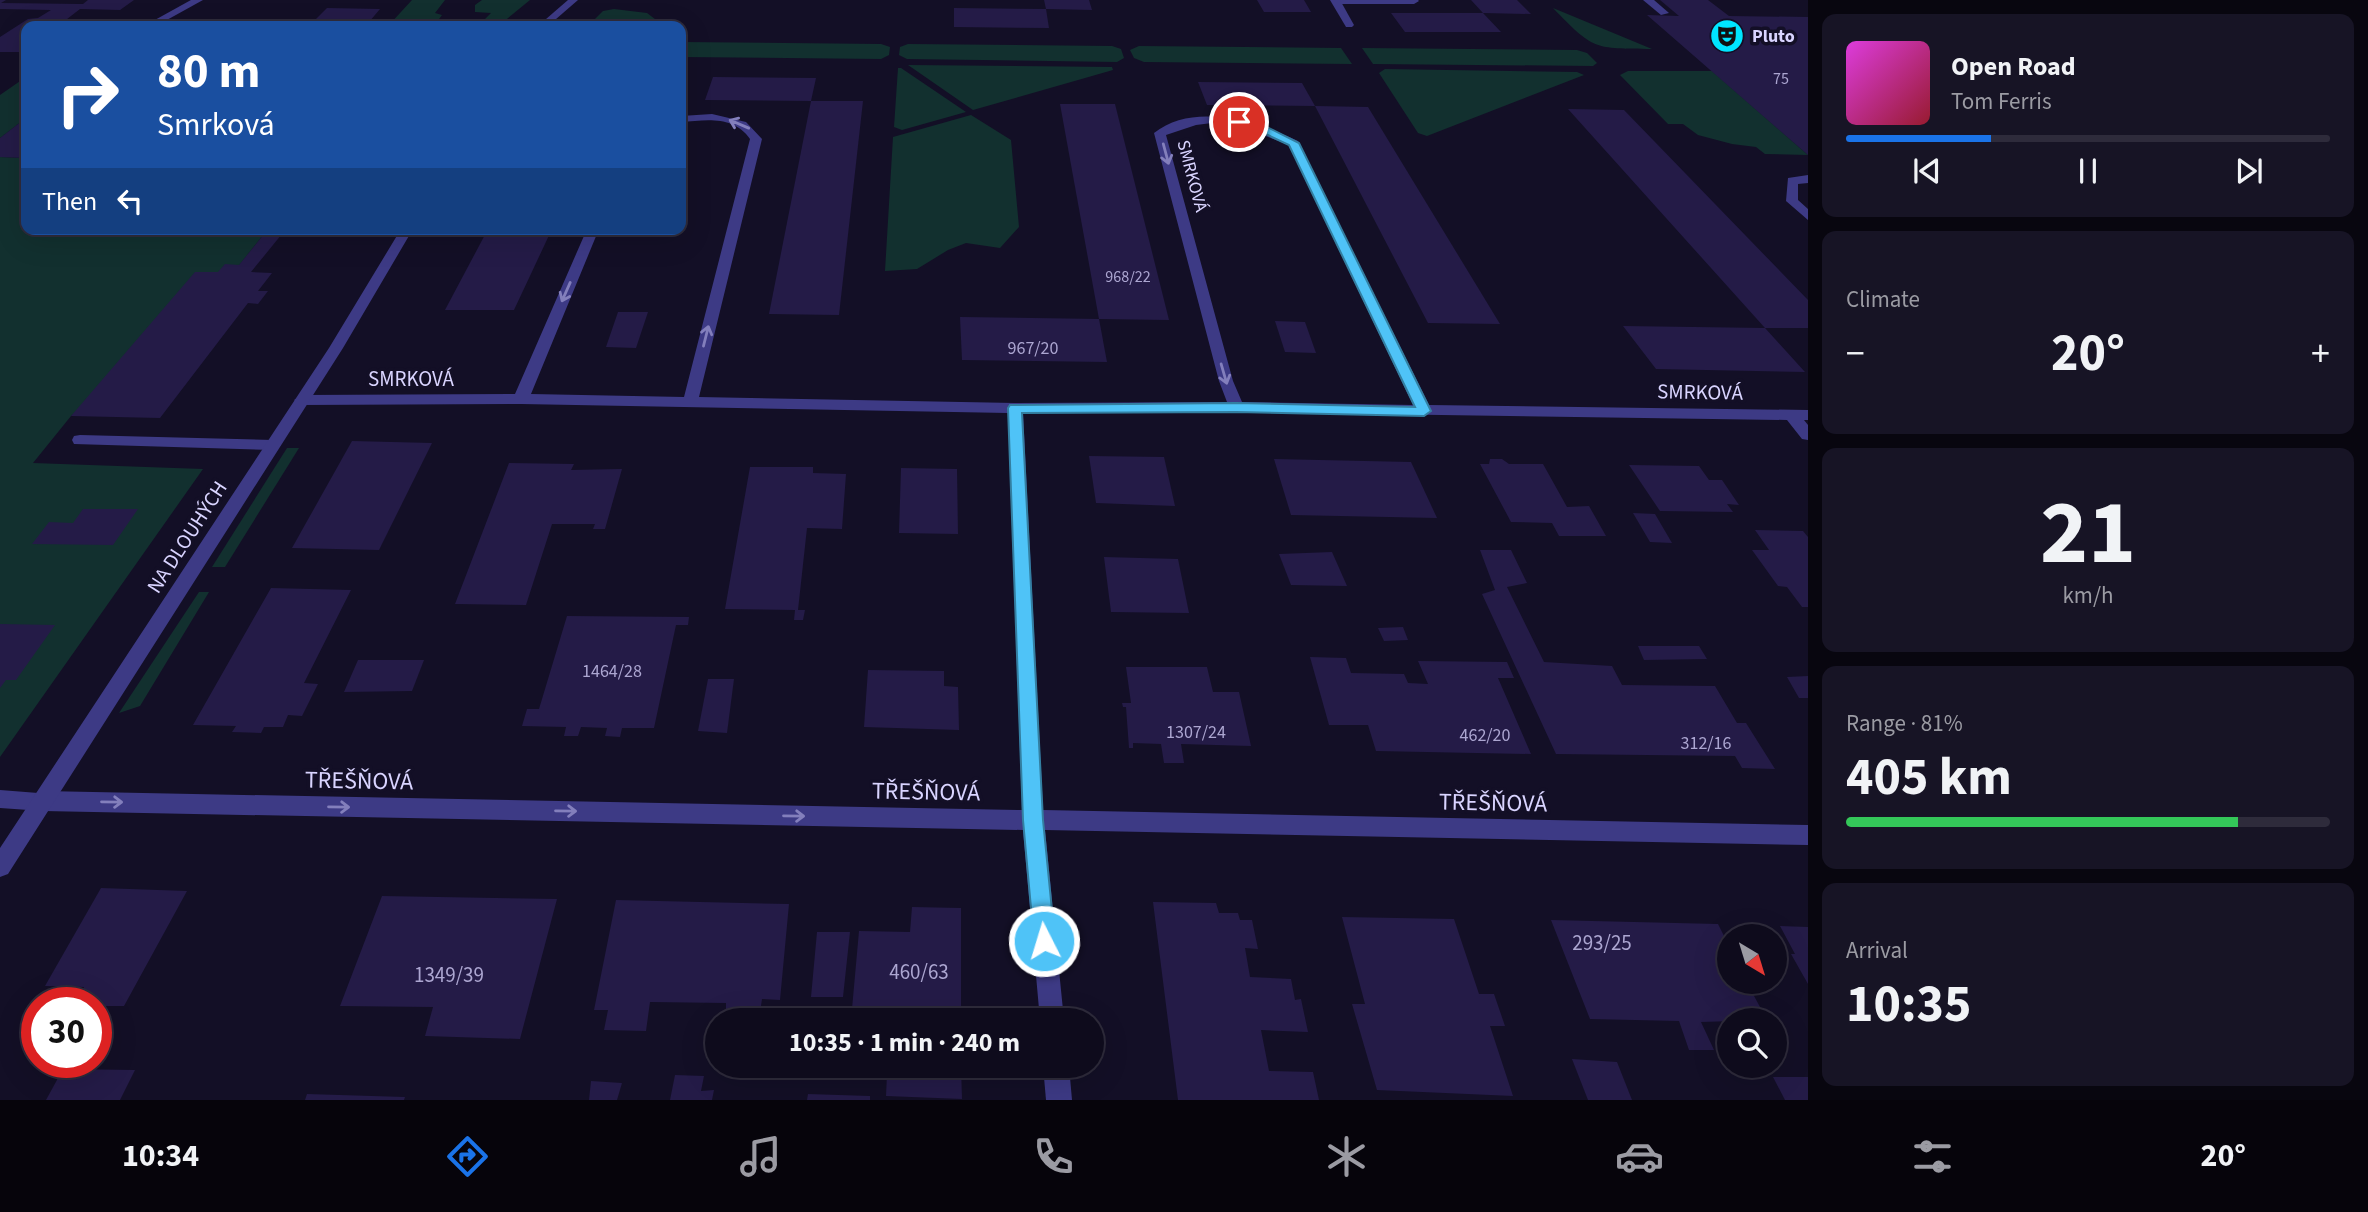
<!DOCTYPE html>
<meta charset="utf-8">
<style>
body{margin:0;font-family:"Source Sans 3",sans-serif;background:#171425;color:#f1f3f6;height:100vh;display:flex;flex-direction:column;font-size:26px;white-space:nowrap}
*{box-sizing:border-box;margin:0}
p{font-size:23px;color:#9b9ba3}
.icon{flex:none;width:38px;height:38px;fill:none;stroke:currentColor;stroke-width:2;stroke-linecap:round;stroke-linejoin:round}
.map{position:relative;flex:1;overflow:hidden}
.panel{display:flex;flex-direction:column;gap:14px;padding:14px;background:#08060f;width:560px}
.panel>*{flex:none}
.top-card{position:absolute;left:21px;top:21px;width:665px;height:214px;border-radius:14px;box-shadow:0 7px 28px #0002,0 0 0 2px #2e2b3b;background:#1a4fa0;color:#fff;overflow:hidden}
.needle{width:46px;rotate:142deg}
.fabs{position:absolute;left:1717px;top:924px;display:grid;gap:14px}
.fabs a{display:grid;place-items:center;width:70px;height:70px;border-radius:50%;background:#0e0b1c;box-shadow:0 7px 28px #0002,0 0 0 2px #2e2b3b;font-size:35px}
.speed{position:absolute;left:21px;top:987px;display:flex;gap:14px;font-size:35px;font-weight:700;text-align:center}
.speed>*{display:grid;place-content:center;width:91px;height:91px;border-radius:50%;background:#0e0b1c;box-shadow:0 7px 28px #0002,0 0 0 2px #2e2b3b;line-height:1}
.speed .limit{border:10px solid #d22;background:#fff;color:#111}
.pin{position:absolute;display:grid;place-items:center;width:60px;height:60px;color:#fff;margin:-30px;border:4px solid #fff;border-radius:50%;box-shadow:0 2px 7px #0007}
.me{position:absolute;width:77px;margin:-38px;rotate:355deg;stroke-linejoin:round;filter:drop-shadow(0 0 5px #0008)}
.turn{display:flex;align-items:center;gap:24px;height:147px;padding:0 21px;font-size:32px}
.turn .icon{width:91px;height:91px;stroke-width:2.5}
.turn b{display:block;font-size:49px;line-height:60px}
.then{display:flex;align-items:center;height:66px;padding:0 21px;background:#0003;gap:14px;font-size:26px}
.big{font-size:52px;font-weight:700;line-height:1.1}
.panel .tile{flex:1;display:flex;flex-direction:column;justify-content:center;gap:10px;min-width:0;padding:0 24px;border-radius:14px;background:#171425}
.panel .dial{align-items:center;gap:0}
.dial b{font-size:91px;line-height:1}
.song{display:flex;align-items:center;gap:21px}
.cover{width:84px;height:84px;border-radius:10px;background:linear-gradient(135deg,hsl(300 70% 55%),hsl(350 70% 35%))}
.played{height:7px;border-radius:4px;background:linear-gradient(90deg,#1a73e8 30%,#2e2b3b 30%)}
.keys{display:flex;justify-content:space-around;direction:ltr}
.heat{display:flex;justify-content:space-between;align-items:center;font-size:38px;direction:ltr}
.charge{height:10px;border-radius:5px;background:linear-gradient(90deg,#34c759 81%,#2e2b3b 0)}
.trip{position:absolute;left:705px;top:1008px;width:399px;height:70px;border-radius:35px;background:#0e0b1c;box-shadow:0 7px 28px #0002,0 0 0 2px #2e2b3b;font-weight:700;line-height:70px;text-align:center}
.dock{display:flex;height:112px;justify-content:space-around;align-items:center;background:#06040b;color:#9b9ba3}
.dock .icon{width:49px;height:49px}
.dock .on{color:#1a73e8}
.dock b{font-size:32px;color:#f1f3f6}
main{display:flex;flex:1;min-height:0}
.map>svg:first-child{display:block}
.green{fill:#12302f}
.building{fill:#241b47}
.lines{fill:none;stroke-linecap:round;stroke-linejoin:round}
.service{fill:#3d3a85;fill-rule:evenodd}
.minor{fill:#3d3a85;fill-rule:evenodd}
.tertiary{fill:#3d3a85;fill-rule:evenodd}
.oneway{stroke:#837fbc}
.route{fill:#4fc3f7;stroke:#337fa1;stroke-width:2}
.labels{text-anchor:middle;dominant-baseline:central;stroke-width:7;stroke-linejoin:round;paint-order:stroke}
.far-number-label{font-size:16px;fill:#aca6d1}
.far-poi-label{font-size:18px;font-weight:bold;fill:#d9d4ff;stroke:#130f26;text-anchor:start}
.far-street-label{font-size:18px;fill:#d9d4ff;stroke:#130f26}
.number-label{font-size:18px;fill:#aca6d1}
.street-label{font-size:21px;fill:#d9d4ff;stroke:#130f26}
.near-number-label{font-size:21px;fill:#aca6d1}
.near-street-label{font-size:24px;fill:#d9d4ff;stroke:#130f26}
</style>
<main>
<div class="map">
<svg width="1808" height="1100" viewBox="0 0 1808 1100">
<rect width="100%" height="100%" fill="#130f26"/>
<!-- green -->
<g class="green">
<polygon points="412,0 445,0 435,13 442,15 434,26 389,25"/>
<polygon points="482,0 530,0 502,23 478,26 491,13 475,12 475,5"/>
<path d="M1553,8l99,41c-59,-1 -57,2 -99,-41z"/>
<polygon points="614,9 647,13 664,26 588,26 603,11"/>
<polygon points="681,42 881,44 890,47 889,55 881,59 681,57"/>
<polygon points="908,44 1112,46 1121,49 1124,58 1117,62 907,59 899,55 900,47"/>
<polygon points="1139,46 1341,48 1352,64 1144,62 1134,58 1130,50"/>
<polygon points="1362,48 1577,50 1587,53 1597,63 1593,66 1373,64"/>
<polygon points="908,65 1112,67 1113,70 973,110"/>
<polygon points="898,68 901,68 966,112 902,130 894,127"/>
<polygon points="1385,69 1577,72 1584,75 1427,136 1418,133 1379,73"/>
<polygon points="1628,71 1712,71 1808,155 1765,154 1756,147 1732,144 1698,135 1683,124 1668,124 1620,75"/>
<polygon points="26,77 26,118 0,138 0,95"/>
<polygon points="971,115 1011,140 1019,227 1000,248 966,243 948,250 917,269 885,271 893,137"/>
<polygon points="0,157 26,158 26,229 268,229 233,273 71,416 33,463 203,469 0,757"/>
<polygon points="287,448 299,448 225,567 212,567"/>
<polygon points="199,592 209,592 140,706 119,713"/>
</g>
<!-- building -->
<g class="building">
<polygon points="0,0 6,0 1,3 83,4 88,0 134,0 120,10 80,9 58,26 26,26 26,52 0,52 0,37 28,19 38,18 51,10 0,9"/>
<polygon points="1044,0 1089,0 1092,10 1046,9"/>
<polygon points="1257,0 1304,0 1311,12 1264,12"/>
<polygon points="1471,0 1517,0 1531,14 1483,13 1501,32 1405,32 1391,13 1483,13"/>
<polygon points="1660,0 1708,0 1729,16 1808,17 1808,155 1647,15 1679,16"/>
<polygon points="327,8 380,9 369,22 375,22 371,26 309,26"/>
<polygon points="954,8 1046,9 1049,28 954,27"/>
<polygon points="713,77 816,78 811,101 705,100"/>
<polygon points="1198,82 1302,83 1315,106 1207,105"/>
<polygon points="811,101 863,101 839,315 769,314"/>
<polygon points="1060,104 1115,104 1169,320 1099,319"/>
<polygon points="1315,106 1368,107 1500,324 1428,323"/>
<polygon points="1568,109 1624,110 1808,300 1808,328 1765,328 1805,372 1656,369 1623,326 1765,328"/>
<polygon points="26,118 26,158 0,157 0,138"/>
<polygon points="268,229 286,229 251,272 272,273 258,291 268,291 258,304 248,303 160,418 71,416 195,272 218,272 225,264 239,265"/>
<polygon points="488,229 552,229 514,310 445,310"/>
<polygon points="618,312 648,312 636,348 606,347"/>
<polygon points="960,317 1099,319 1107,362 962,360"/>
<polygon points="1275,321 1305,322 1316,353 1285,352"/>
<polygon points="352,441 432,443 379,550 292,548"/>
<polygon points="1089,456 1164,457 1175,506 1096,503"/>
<polygon points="1274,459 1411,462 1437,518 1291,515"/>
<polygon points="1490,459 1502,459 1509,464 1543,464 1567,507 1589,506 1606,536 1559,536 1552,523 1511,522 1480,464 1489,464"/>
<polygon points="509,463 574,464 571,470 622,469 605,529 593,529 595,524 552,524 526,605 455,604"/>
<polygon points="1629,465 1699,466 1709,480 1722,480 1739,505 1727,504 1733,512 1660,511"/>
<polygon points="750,467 813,467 813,473 846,474 842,529 807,528 798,610 805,610 803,620 794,620 795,610 725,609"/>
<polygon points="901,468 957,469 958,534 899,533"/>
<polygon points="83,509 138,509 113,545 32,544 49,522 73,523"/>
<polygon points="1633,513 1655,514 1672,543 1650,542"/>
<polygon points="1755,530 1803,531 1808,537 1808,607 1802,607 1787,587 1778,586 1752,550 1769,550"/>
<polygon points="1480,550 1511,550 1527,583 1507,587 1544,662 1612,666 1622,685 1715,686 1737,723 1746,723 1775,769 1742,768 1735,756 1556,754 1482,594 1495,590"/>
<polygon points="1332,552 1347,586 1291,585 1279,554"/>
<polygon points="1104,557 1178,559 1189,613 1111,612"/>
<polygon points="271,588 351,590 304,683 318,684 302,716 288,715 283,727 264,727 261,733 232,732 236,726 193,725"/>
<polygon points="567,616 689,617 688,625 676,625 654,728 622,728 620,737 605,736 607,728 581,727 578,736 564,736 566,727 522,726 527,709 539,709"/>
<polygon points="0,624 55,625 16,680 6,680 0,688"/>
<polygon points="1403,627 1408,640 1384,641 1378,628"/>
<polygon points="1638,646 1699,646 1707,659 1644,660"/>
<polygon points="1310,657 1346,658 1351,673 1404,674 1408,683 1428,684 1418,661 1507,662 1514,678 1498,678 1531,754 1376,751 1368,725 1329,725"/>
<polygon points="358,660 424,660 412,691 344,692"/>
<polygon points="1126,667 1207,667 1213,692 1239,692 1251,746 1181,744 1184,763 1164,763 1161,744 1133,743 1133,748 1129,748 1126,707 1123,707 1122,703 1131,703"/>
<polygon points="868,670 944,671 944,686 958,687 959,730 864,727"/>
<polygon points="1808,676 1808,698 1799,698 1787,677"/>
<polygon points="708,679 734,679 727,733 698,731"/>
<polygon points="101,888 187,891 124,1006 96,1006 96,1003 79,998 84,987 45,986"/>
<polygon points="382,896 557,899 520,1039 425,1036 433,1007 340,1006"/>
<polygon points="616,900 789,904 780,1000 762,999 760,1013 726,1012 726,1003 650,1002 646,1031 604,1030 608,1010 594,1010"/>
<polygon points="1153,902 1216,903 1219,913 1238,913 1240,920 1252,920 1258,949 1245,948 1250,977 1291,979 1295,1000 1301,999 1308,1032 1261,1030 1269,1071 1313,1072 1319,1100 1178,1100"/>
<polygon points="912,907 961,908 961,1020 851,1020 859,931 910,932"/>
<polygon points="1342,917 1454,919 1479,994 1494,994 1505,1026 1490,1026 1513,1096 1377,1090 1352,1004 1365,1004"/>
<polygon points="1551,920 1718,924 1729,946 1729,982 1754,982 1760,995 1753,994 1767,1020 1701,1022 1714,1050 1689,1050 1679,1021 1590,1019"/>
<polygon points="1780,926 1808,927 1808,984 1791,954 1795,954"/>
<polygon points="817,932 850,932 843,997 811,997"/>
<polygon points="1572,1059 1617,1062 1632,1100 1588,1100"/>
<polygon points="842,1066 961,1066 962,1099 886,1096 887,1074 842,1073"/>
<polygon points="63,1069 135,1070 120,1100 46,1100"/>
<polygon points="675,1075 704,1076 701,1091 714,1090 712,1100 670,1100"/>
<polygon points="1773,1077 1808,1077 1808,1100 1785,1100"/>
<polygon points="591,1081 622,1083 617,1100 589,1100"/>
<polygon points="307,1094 405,1097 404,1100 305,1100"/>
<polygon points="808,1094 870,1096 870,1100 807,1100"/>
</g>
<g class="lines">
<!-- service -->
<g class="service">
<polygon points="1332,0 1418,0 1419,1 1414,4 1336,4"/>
<polygon points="1643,0 1654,0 1669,13 1661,15"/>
<polygon points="1808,175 1808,183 1798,184 1798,200 1808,209 1808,220 1786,201 1788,178"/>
<polygon points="80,435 273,440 281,445 273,450 74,444 72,440 74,436"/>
<polygon points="0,790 51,794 54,801 51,808 43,811 0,808"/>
</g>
<!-- minor -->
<g class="minor">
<polygon points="191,0 203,0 156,26 144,26"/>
<polygon points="1330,0 1340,0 1354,25 1352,27 1346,27"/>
<path d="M712,114l34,8 16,17 -63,258 316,6 212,-1 -8,-21 -65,-248c40,-32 104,-11 144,8l131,264 379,5v10h-4l4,5v15l-6,-1 -15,-19 -551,-8 -213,1 20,397 765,15v20l-763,-15 19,190h-24l-17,-190 -980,-19 -8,-3 -3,-7 3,-7 8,-3 979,19 -14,-397 -487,-9 -219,1 -8,-5 8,-5 213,-1 72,-165h12l-68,165 153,3 66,-258c-16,-24 -44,-19 -69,-17v-6zM1212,123l30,4 47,18 124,260 -171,-3 -9,-21 -67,-246 30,-10z"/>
<polygon points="1043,1066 1069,1066 1072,1100 1046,1100"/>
</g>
<!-- tertiary -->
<g class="tertiary">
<polygon points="568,0 578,0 548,26 538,26"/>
<polygon points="401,229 413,229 343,348 8,874 0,877 0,848 329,348"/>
</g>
</g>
<!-- one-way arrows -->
<defs><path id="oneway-shaft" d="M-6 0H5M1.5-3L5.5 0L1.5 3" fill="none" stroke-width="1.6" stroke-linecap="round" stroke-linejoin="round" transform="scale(1.75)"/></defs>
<g class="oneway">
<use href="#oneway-shaft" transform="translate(739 124) rotate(-157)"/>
<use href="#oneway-shaft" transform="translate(1166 154) rotate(75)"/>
<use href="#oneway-shaft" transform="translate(566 292) rotate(114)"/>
<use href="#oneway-shaft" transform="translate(706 336) rotate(-76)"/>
<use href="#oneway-shaft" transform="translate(1224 374) rotate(74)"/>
<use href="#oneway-shaft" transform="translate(112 802) rotate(1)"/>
<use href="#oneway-shaft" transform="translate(339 807) rotate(1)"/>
<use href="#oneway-shaft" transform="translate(566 811) rotate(1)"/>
<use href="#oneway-shaft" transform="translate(794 816) rotate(1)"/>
</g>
<!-- route -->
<polygon class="route" points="1235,120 1259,123 1299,143 1431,411 1424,416 1236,412 1022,413 1043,820 1055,941 1052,948 1044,951 1037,948 1034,941 1023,820 1008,408 1010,405 1236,403 1415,407 1289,145 1253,128 1235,125"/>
<!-- icons -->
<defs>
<g id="theatre-disc" transform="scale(1.75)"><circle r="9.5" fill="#00e5ff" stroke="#130f26"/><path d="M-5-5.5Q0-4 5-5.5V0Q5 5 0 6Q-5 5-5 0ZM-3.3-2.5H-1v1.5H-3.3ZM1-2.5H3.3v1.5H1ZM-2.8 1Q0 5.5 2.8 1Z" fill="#111"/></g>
</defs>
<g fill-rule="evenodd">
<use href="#theatre-disc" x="1727" y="36"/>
</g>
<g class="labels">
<!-- far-number labels -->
<g class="far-number-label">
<text x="1781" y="79">75</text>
<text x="1128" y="277">968/22</text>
</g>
<!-- far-poi labels -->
<g class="far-poi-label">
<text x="1752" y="36">Pluto</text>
</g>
<!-- far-street labels -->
<g class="far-street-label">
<text transform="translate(1192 176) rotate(75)">SMRKOVÁ</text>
</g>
<!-- number labels -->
<g class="number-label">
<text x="1033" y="348">967/20</text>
<text x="612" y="671">1464/28</text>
<text x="1196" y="732">1307/24</text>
<text x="1485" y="735">462/20</text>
<text x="1706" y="743">312/16</text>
</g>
<!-- street labels -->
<g class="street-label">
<text x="411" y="379">SMRKOVÁ</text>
<text transform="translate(1700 392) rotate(1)">SMRKOVÁ</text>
<text transform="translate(187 537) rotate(-57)">NA DLOUHÝCH</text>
</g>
<!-- near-number labels -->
<g class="near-number-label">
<text x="1602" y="943">293/25</text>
<text x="919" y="972">460/63</text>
<text x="449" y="975">1349/39</text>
</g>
<!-- near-street labels -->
<g class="near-street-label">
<text transform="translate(359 781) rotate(1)">TŘEŠŇOVÁ</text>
<text transform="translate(926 792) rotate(1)">TŘEŠŇOVÁ</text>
<text transform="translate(1493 803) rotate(1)">TŘEŠŇOVÁ</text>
</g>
</g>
</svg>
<div class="fabs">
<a><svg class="needle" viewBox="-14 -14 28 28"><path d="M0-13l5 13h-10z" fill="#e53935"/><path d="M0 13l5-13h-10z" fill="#9b9ba3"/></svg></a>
<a><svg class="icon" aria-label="search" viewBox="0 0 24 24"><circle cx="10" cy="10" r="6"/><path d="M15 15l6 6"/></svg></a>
</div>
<div class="speed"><div class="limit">30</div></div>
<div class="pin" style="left:1239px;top:122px;background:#d93025"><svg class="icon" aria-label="arrive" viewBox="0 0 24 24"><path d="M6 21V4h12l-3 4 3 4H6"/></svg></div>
<svg class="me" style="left:1044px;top:941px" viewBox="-20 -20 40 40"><circle r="17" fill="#4fc3f7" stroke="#fff" stroke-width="3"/><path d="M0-11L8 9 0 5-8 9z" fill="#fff"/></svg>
<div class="trip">10:35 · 1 min · 240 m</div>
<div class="top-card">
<div class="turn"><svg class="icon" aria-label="right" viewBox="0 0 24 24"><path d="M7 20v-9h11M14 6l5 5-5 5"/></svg><div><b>80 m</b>Smrková</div></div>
<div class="then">Then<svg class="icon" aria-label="left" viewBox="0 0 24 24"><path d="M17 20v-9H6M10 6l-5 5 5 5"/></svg></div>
</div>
</div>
<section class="panel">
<div class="tile">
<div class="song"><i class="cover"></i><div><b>Open Road</b><p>Tom Ferris</p></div></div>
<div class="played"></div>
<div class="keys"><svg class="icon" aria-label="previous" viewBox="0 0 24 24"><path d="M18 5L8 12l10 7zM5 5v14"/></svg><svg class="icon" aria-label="pause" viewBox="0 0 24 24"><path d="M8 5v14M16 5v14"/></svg><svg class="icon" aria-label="next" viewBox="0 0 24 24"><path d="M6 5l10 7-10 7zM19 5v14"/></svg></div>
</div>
<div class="tile"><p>Climate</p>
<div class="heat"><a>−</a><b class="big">20°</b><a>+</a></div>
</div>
<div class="tile dial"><b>21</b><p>km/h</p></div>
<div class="tile"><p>Range · 81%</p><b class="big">405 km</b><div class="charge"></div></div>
<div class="tile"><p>Arrival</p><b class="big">10:35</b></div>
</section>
</main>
<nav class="dock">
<b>10:34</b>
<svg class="icon on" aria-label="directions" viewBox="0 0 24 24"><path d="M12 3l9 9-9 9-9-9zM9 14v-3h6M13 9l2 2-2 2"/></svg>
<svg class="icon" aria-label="music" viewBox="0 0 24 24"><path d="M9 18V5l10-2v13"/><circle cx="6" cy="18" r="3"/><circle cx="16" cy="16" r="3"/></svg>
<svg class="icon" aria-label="phone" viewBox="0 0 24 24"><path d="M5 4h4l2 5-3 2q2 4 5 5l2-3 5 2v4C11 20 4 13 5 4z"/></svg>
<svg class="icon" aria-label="climate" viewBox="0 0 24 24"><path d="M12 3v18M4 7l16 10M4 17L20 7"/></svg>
<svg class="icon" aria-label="car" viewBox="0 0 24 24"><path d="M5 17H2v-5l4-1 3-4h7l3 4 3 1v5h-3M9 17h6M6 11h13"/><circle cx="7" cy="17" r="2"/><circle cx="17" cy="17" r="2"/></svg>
<svg class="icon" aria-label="filters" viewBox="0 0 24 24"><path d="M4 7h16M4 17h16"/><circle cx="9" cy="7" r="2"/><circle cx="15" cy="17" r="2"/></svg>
<b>20°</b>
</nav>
